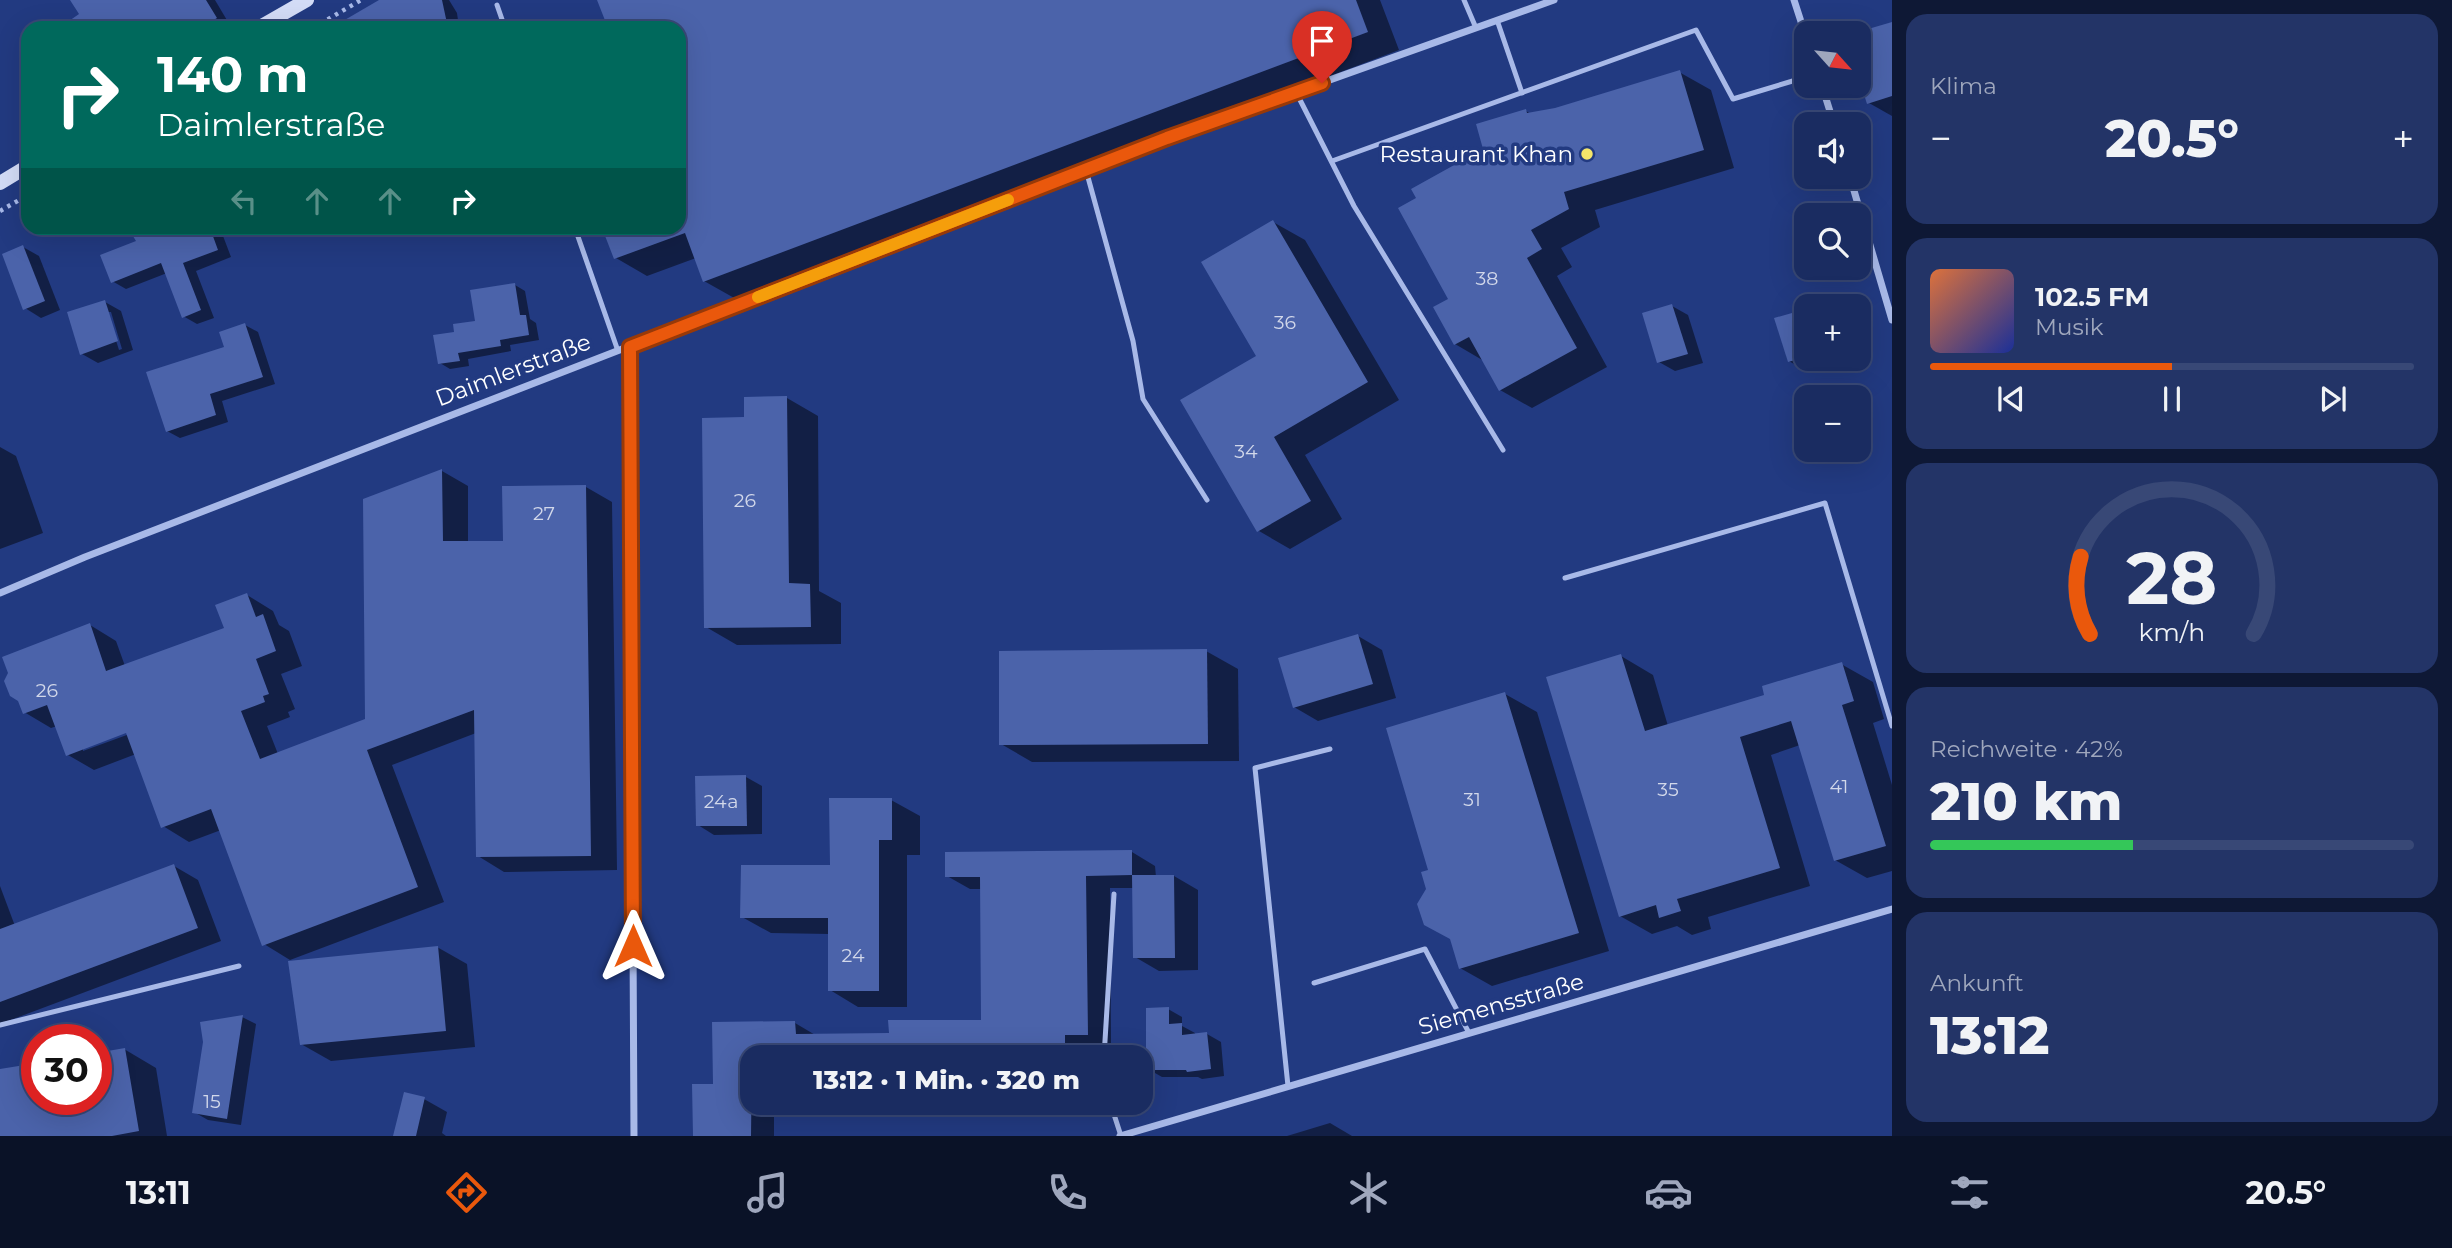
<!DOCTYPE html>
<html lang="de">
<meta charset="utf-8">
<style>
body{margin:0;font-family:Montserrat,sans-serif;background:#233467;color:#f1f3f6;height:100vh;display:flex;flex-direction:column;font-size:26px;white-space:nowrap}
*{box-sizing:border-box;margin:0}
p{font-size:23px;color:#9fa7bd}
.icon{flex:none;width:38px;height:38px;fill:none;stroke:currentColor;stroke-width:2;stroke-linecap:round;stroke-linejoin:round}
.map{position:relative;flex:1;overflow:hidden}
.drawer{display:flex;flex-direction:column;gap:14px;padding:14px;background:#0e1835;width:560px}
.drawer>*{flex:none}
.top-card{position:absolute;left:21px;top:21px;width:665px;height:214px;border-radius:21px;box-shadow:0 7px 28px #0002,0 0 0 2px #384876;background:#00695c;color:#fff;overflow:hidden}
.needle{width:46px;rotate:117deg}
.controls{position:absolute;left:1794px;top:21px;display:grid;gap:14px}
.controls a{display:grid;place-items:center;width:77px;height:77px;border-radius:14px;background:#1a2c61;box-shadow:0 7px 28px #0002,0 0 0 2px #384876;font-size:35px}
.speed{position:absolute;left:21px;top:1024px;display:flex;gap:14px;font-size:35px;font-weight:700;text-align:center}
.speed>*{display:grid;place-content:center;width:91px;height:91px;border-radius:50%;background:#1a2c61;box-shadow:0 7px 28px #0002,0 0 0 2px #384876;line-height:1}
.speed .limit{border:10px solid #d22;background:#fff;color:#111}
.pin{position:absolute;display:grid;place-items:center;width:60px;height:60px;color:#fff;margin:-72px -30px;border-radius:50% 50% 50% 0;rotate:-45deg;box-shadow:0 0 7px #0007}
.pin .icon{rotate:45deg}
.me{position:absolute;width:77px;margin:-38px;rotate:0deg;stroke-linejoin:round;filter:drop-shadow(0 0 5px #0008)}
.turn{display:flex;align-items:center;gap:24px;height:147px;padding:0 21px;font-size:32px}
.turn .icon{width:91px;height:91px;stroke-width:2.5}
.turn b{display:block;font-size:49px;line-height:60px}
.lanes{display:flex;align-items:center;height:66px;padding:0 21px;background:#0003;justify-content:center;gap:35px;direction:ltr}
.lanes .off{opacity:.35}
.big{font-size:52px;font-weight:800;line-height:1.1}
.drawer .card{flex:1;display:flex;flex-direction:column;justify-content:center;gap:10px;min-width:0;padding:0 24px;border-radius:21px;background:#233467}
.drawer .dial{align-items:center;gap:0}
.dial svg{height:182px;overflow:visible;fill:none;stroke:#384876;stroke-width:7;stroke-linecap:round;text-anchor:middle}
.dial text{fill:#f1f3f6;stroke:none}
.song{display:flex;align-items:center;gap:21px}
.cover{width:84px;height:84px;border-radius:10px;background:linear-gradient(135deg,hsl(20 70% 55%),hsl(230 70% 35%))}
.played{height:7px;border-radius:4px;background:linear-gradient(90deg,#ea580c 50%,#384876 50%)}
.keys{display:flex;justify-content:space-around;direction:ltr}
.heat{display:flex;justify-content:space-between;align-items:center;font-size:38px;direction:ltr}
.charge{height:10px;border-radius:5px;background:linear-gradient(90deg,#34c759 42%,#384876 0)}
.trip{position:absolute;left:740px;top:1045px;width:413px;height:70px;border-radius:21px;background:#1a2c61;box-shadow:0 7px 28px #0002,0 0 0 2px #384876;font-weight:800;line-height:70px;text-align:center}
.dock{display:flex;height:112px;justify-content:space-around;align-items:center;background:#0a1227;color:#9fa7bd}
.dock .icon{width:49px;height:49px}
.dock .selected{color:#ea580c}
.dock b{font-size:32px;color:#f1f3f6}
main{display:flex;flex:1;min-height:0}
.map>svg:first-child{display:block}
.shadow{fill:#0007;fill-rule:evenodd}
.building{fill:#4b63aa}
.lines{fill:none;stroke-linecap:round;stroke-linejoin:round}
.path{stroke:#a8b9e8;stroke-width:4.5;stroke-dasharray:3.5 5;stroke-linecap:butt}
.lane{stroke:#a8b9e8;stroke-width:5}
.street{stroke:#a8b9e8;stroke-width:7}
.secondary{stroke:#d3dcf6;stroke-width:14}
.route-casing{stroke:#983908;stroke-width:18}
.route{stroke:#ea580c;stroke-width:12}
.slow{stroke:#f59e0b;stroke-width:12}
.poi-dot{fill:#f4e56a;stroke:#223a81;stroke-width:2.5}
.labels{text-anchor:middle;dominant-baseline:central;stroke-width:7;stroke-linejoin:round;paint-order:stroke}
.number-label{font-size:19px;fill:#d2d8ea}
.poi-label{font-size:23px;fill:#fff;stroke:#223a81;text-anchor:end}
.street-label{font-size:23px;fill:#fff;stroke:#223a81}
</style>
<main>
<div class="map">
<svg width="1892" height="1136" viewBox="0 0 1892 1136">
<rect width="100%" height="100%" fill="#223a81"/>
<!-- shadow -->
<g class="shadow">
<polygon points="72,0 215,0 231,27 88,28"/>
<polygon points="382,0 449,0 457,13 459,28 334,28"/>
<polygon points="599,0 1380,0 1399,50 736,299 704,281 696,258 647,276 616,258 604,228 679,228 679,28 609,28"/>
<polygon points="1892,23 1892,116 1869,103"/>
<polygon points="1679,72 1711,90 1734,168 1595,210 1600,227 1561,248 1572,267 1557,276 1607,367 1532,408 1500,390 1484,361 1455,344 1451,300 1418,199 1486,150 1526,111 1531,114 1555,109"/>
<polygon points="1273,222 1305,240 1399,400 1305,455 1342,519 1290,549 1259,531 1259,357"/>
<polygon points="130,228 220,228 231,257 196,271 214,318 197,324 183,316 167,273 126,289 112,281 139,242"/>
<polygon points="23,247 39,256 60,310 41,318 25,308"/>
<polygon points="515,285 525,291 530,319 536,323 539,340 510,345 511,351 468,359 469,366 450,369 440,363 456,334 477,322"/>
<path d="M105,302l16,9 12,39 -35,13 -16,-9zM107,312h4l11,37 -3,1z"/>
<polygon points="1672,306 1688,315 1703,363 1675,371 1659,362"/>
<polygon points="1806,311 1806,359 1832,359 1832,363 1805,371 1789,361"/>
<polygon points="245,325 258,332 275,384 222,401 228,422 180,438 167,431"/>
<polygon points="787,398 818,416 819,591 841,603 841,644 737,645 706,627 746,419"/>
<polygon points="0,447 16,456 43,533 0,549"/>
<path d="M442,471l26,15v57h36l82,-56 26,15 5,368 -113,2 -26,-16 -2,-123 -84,32 52,137 -154,58 -26,-16 -43,-114 -32,12 -26,-16 -27,-72 -42,16 -26,-15 -11,-29 -6,2 -27,-16 66,-87 26,16 9,25 101,-37 21,-34 26,16 6,14 10,6 13,35 -21,8 14,35 -7,3 2,5 -23,9 11,28 89,-33zM133,729l2,3 -52,19v-3z"/>
<polygon points="1358,636 1382,650 1396,698 1318,721 1294,707"/>
<polygon points="1206,651 1238,669 1239,761 1032,762 1001,744"/>
<polygon points="1621,656 1653,675 1668,726 1767,696 1841,664 1873,682 1884,719 1873,723 1892,785 1892,871 1867,878 1835,860 1800,745 1771,755 1810,886 1708,917 1711,929 1692,935 1677,926 1652,934 1620,916"/>
<polygon points="1505,694 1537,712 1609,951 1492,986 1460,968 1452,939 1428,889 1431,871"/>
<polygon points="697,777 746,777 762,786 762,834 714,835 698,825"/>
<polygon points="891,800 920,816 920,855 907,855 907,1007 858,1007 830,990 829,934 771,933 742,917 832,867"/>
<polygon points="1132,852 1155,866 1156,877 1174,876 1198,890 1198,970 1159,971 1135,957 1134,888 1110,888 1111,1047 1088,1048 1089,1057 752,1057 752,1102 774,1102 774,1136 694,1136 715,1086 795,1023 817,1036 891,1035 983,1021 982,889 970,889 947,876"/>
<polygon points="174,866 198,880 221,941 0,1024 0,886 15,926"/>
<polygon points="437,947 467,964 475,1047 331,1061 301,1044"/>
<polygon points="1168,1009 1182,1017 1182,1026 1195,1033 1195,1035 1207,1034 1221,1042 1224,1076 1202,1079 1198,1077 1162,1077 1148,1069"/>
<polygon points="242,1017 256,1024 241,1125 208,1120 194,1112"/>
<polygon points="124,1049 156,1068 167,1136 0,1136 0,1071 37,1099 96,1099"/>
<polygon points="424,1099 447,1112 442,1133 446,1136 395,1136"/>
<polygon points="1330,1123 1352,1136 1287,1136"/>
</g>
<!-- building -->
<g class="building">
<polygon points="70,0 206,0 217,18 200,28 59,28 79,14"/>
<polygon points="379,0 442,0 448,28 331,28"/>
<polygon points="597,0 1356,0 1368,32 703,282 685,233 614,259 602,228 679,228 679,28 608,28"/>
<polygon points="1892,22 1892,96 1867,104 1858,75 1858,32"/>
<polygon points="1680,70 1704,150 1564,192 1569,209 1531,230 1542,249 1527,258 1577,348 1499,391 1469,337 1454,345 1433,307 1448,299 1398,208 1416,198 1411,189 1483,149 1476,124 1526,109 1527,113 1555,108"/>
<polygon points="1273,220 1368,382 1274,437 1311,501 1257,532 1180,400 1256,356 1201,262"/>
<polygon points="128,228 210,228 218,250 183,263 201,310 182,318 161,263 111,283 100,255 136,241"/>
<polygon points="23,245 45,301 23,310 2,254"/>
<polygon points="515,283 520,315 526,315 529,335 500,340 501,346 458,353 460,361 438,364 433,335 454,332 453,324 475,321 470,290"/>
<polygon points="105,300 118,341 80,355 67,312"/>
<polygon points="1672,304 1688,354 1657,363 1642,313"/>
<polygon points="1806,309 1806,357 1788,362 1774,318"/>
<polygon points="245,323 263,377 210,394 216,415 166,432 146,372 224,347 219,332"/>
<polygon points="787,396 789,583 810,584 811,627 704,628 702,418 744,417 744,397"/>
<polygon points="442,469 443,541 503,541 502,486 586,485 591,856 476,857 474,710 367,750 418,887 262,946 211,809 161,828 126,733 66,756 47,705 23,714 18,701 10,696 4,681 8,673 2,657 90,623 106,671 224,628 215,605 247,593 256,617 263,614 276,651 256,659 269,694 263,696 265,702 241,711 260,759 365,719 363,499"/>
<polygon points="1358,634 1373,684 1293,708 1278,658"/>
<polygon points="1207,649 1208,744 999,745 999,651"/>
<polygon points="1621,654 1645,731 1764,695 1762,686 1842,662 1854,701 1842,705 1886,846 1834,861 1791,721 1740,737 1780,868 1677,899 1681,911 1659,918 1656,905 1619,917 1546,677"/>
<polygon points="1505,692 1579,933 1459,969 1450,939 1424,925 1417,904 1426,889 1421,872 1428,870 1386,728"/>
<polygon points="746,775 747,826 696,826 695,776"/>
<polygon points="829,798 892,798 892,840 879,840 879,991 828,991 828,918 740,918 741,865 830,865"/>
<polygon points="1132,850 1132,875 1174,875 1175,958 1133,958 1132,875 1086,876 1088,1035 1065,1035 1065,1057 972,1057 971,1047 890,1050 890,1057 752,1057 751,1136 693,1136 692,1084 713,1084 712,1022 795,1021 796,1034 889,1033 888,1020 981,1020 980,877 945,877 945,852"/>
<polygon points="174,864 198,928 0,1002 0,929"/>
<polygon points="438,946 446,1031 300,1045 288,961"/>
<polygon points="1169,1007 1169,1024 1182,1023 1182,1035 1207,1032 1211,1069 1187,1072 1186,1070 1146,1070 1146,1008"/>
<polygon points="243,1015 227,1119 192,1113 203,1042 200,1022"/>
<polygon points="125,1048 139,1131 112,1136 0,1136 0,1069 37,1063 37,1099 96,1099 96,1053"/>
<polygon points="404,1092 425,1097 416,1136 393,1136"/>
</g>
<g class="lines">
<!-- path -->
<g class="path">
<polyline points="313,28 361,0"/>
<polyline points="0,211 28,195"/>
</g>
<!-- lane -->
<g class="lane">
<polyline points="1464,0 1476,28"/>
<polyline points="497,5 505,28"/>
<polyline points="1497,20 1522,93"/>
<polyline points="1296,92 1354,206 1503,450"/>
<polyline points="1332,161 1696,30 1733,99 1806,77"/>
<polyline points="1086,170 1133,341 1143,399 1207,500"/>
<polyline points="575,228 618,351"/>
<polyline points="1565,578 1825,503 1892,726"/>
<polyline points="1314,983 1425,949 1469,1033"/>
<polyline points="0,1025 239,966"/>
<polyline points="1104,1057 1114,894"/>
<polyline points="1288,1086 1255,768 1330,749"/>
<polyline points="1110,1102 1121,1136"/>
</g>
<!-- street -->
<g class="street">
<polyline points="1794,0 1806,37"/>
<polyline points="1822,86 1834,124"/>
<polyline points="1850,177 1892,320"/>
<polyline points="630,347 634,1136"/>
<polyline points="0,593 85,557 1167,138 1554,0"/>
<polyline points="1120,1136 1892,909"/>
</g>
<!-- secondary -->
<g class="secondary">
<polyline points="258,28 307,0"/>
<polyline points="0,183 28,166"/>
</g>
</g>
<g class="lines">
<!-- route casing -->
<g class="route-casing">
<polyline id="route" points="633,946 630,347 1167,138 1322,83"/>
</g>
<!-- route -->
<use href="#route" class="route"/>
<!-- slow -->
<polyline class="slow" points="758,297 1008,200"/>
</g>
<!-- markers -->
<circle class="poi-dot" cx="1587" cy="154" r="7"/>
<g class="labels">
<!-- number labels -->
<g class="number-label">
<text x="1487" y="278">38</text>
<text x="1285" y="322">36</text>
<text x="1246" y="451">34</text>
<text x="745" y="500">26</text>
<text x="544" y="513">27</text>
<text x="47" y="690">26</text>
<text x="1839" y="786">41</text>
<text x="1668" y="789">35</text>
<text x="1472" y="799">31</text>
<text x="721" y="801">24a</text>
<text x="853" y="955">24</text>
<text x="212" y="1101">15</text>
</g>
<!-- poi labels -->
<g class="poi-label">
<text x="1573" y="154">Restaurant Khan</text>
</g>
<!-- street labels -->
<g class="street-label">
<text transform="translate(513 370) rotate(-21)">Daimlerstraße</text>
<text transform="translate(1501 1004) rotate(-16)">Siemensstraße</text>
</g>
</g>
</svg>
<div class="controls">
<a><svg class="needle" viewBox="-14 -14 28 28"><path d="M0-13l5 13h-10z" fill="#e53935"/><path d="M0 13l5-13h-10z" fill="#9fa7bd"/></svg></a>
<a><svg class="icon" aria-label="sound" viewBox="0 0 24 24"><path d="M4 9h4l5-4v14l-5-4H4zM17 9q2 3 0 6"/></svg></a>
<a><svg class="icon" aria-label="search" viewBox="0 0 24 24"><circle cx="10" cy="10" r="6"/><path d="M15 15l6 6"/></svg></a>
<a>+</a>
<a>−</a>
</div>
<div class="speed"><div class="limit">30</div></div>
<div class="pin" style="left:1322px;top:83px;background:#d93025"><svg class="icon" aria-label="arrive" viewBox="0 0 24 24"><path d="M6 21V4h12l-3 4 3 4H6"/></svg></div>
<svg class="me" style="left:633px;top:946px" viewBox="-20 -20 40 40"><path d="M0-17L14 15 0 8-14 15z" fill="#ea580c" stroke="#fff" stroke-width="4"/></svg>
<div class="trip">13:12 · 1 Min. · 320 m</div>
<div class="top-card">
<div class="turn"><svg class="icon" aria-label="right" viewBox="0 0 24 24"><path d="M7 20v-9h11M14 6l5 5-5 5"/></svg><div><b>140 m</b>Daimlerstraße</div></div>
<div class="lanes"><svg class="icon off" aria-label="left" viewBox="0 0 24 24"><path d="M17 20v-9H6M10 6l-5 5 5 5"/></svg><svg class="icon off" aria-label="ahead" viewBox="0 0 24 24"><path d="M12 20V5M6 11l6-6 6 6"/></svg><svg class="icon off" aria-label="ahead" viewBox="0 0 24 24"><path d="M12 20V5M6 11l6-6 6 6"/></svg><svg class="icon" aria-label="right" viewBox="0 0 24 24"><path d="M7 20v-9h11M14 6l5 5-5 5"/></svg></div>
</div>
</div>
<section class="drawer">
<div class="card"><p>Klima</p>
<div class="heat"><a>−</a><b class="big">20.5°</b><a>+</a></div>
</div>
<div class="card">
<div class="song"><i class="cover"></i><div><b>102.5 FM</b><p>Musik</p></div></div>
<div class="played"></div>
<div class="keys"><svg class="icon" aria-label="previous" viewBox="0 0 24 24"><path d="M18 5L8 12l10 7zM5 5v14"/></svg><svg class="icon" aria-label="pause" viewBox="0 0 24 24"><path d="M8 5v14M16 5v14"/></svg><svg class="icon" aria-label="next" viewBox="0 0 24 24"><path d="M6 5l10 7-10 7zM19 5v14"/></svg></div>
</div>
<div class="card dial"><svg viewBox="0 0 100 80">
<path d="M14 69A42 42 0 1 1 86 69"/>
<path d="M14 69A42 42 0 0 1 10 35" stroke="#ea580c"/>
<text x="50" y="56" font-size="32" font-weight="700">28</text>
<text x="50" y="72" font-size="11">km/h</text>
</svg></div>
<div class="card"><p>Reichweite · 42%</p><b class="big">210 km</b><div class="charge"></div></div>
<div class="card"><p>Ankunft</p><b class="big">13:12</b></div>
</section>
</main>
<nav class="dock">
<b>13:11</b>
<svg class="icon selected" aria-label="directions" viewBox="0 0 24 24"><path d="M12 3l9 9-9 9-9-9zM9 14v-3h6M13 9l2 2-2 2"/></svg>
<svg class="icon" aria-label="music" viewBox="0 0 24 24"><path d="M9 18V5l10-2v13"/><circle cx="6" cy="18" r="3"/><circle cx="16" cy="16" r="3"/></svg>
<svg class="icon" aria-label="phone" viewBox="0 0 24 24"><path d="M5 4h4l2 5-3 2q2 4 5 5l2-3 5 2v4C11 20 4 13 5 4z"/></svg>
<svg class="icon" aria-label="climate" viewBox="0 0 24 24"><path d="M12 3v18M4 7l16 10M4 17L20 7"/></svg>
<svg class="icon" aria-label="car" viewBox="0 0 24 24"><path d="M5 17H2v-5l4-1 3-4h7l3 4 3 1v5h-3M9 17h6M6 11h13"/><circle cx="7" cy="17" r="2"/><circle cx="17" cy="17" r="2"/></svg>
<svg class="icon" aria-label="filters" viewBox="0 0 24 24"><path d="M4 7h16M4 17h16"/><circle cx="9" cy="7" r="2"/><circle cx="15" cy="17" r="2"/></svg>
<b>20.5°</b>
</nav>
